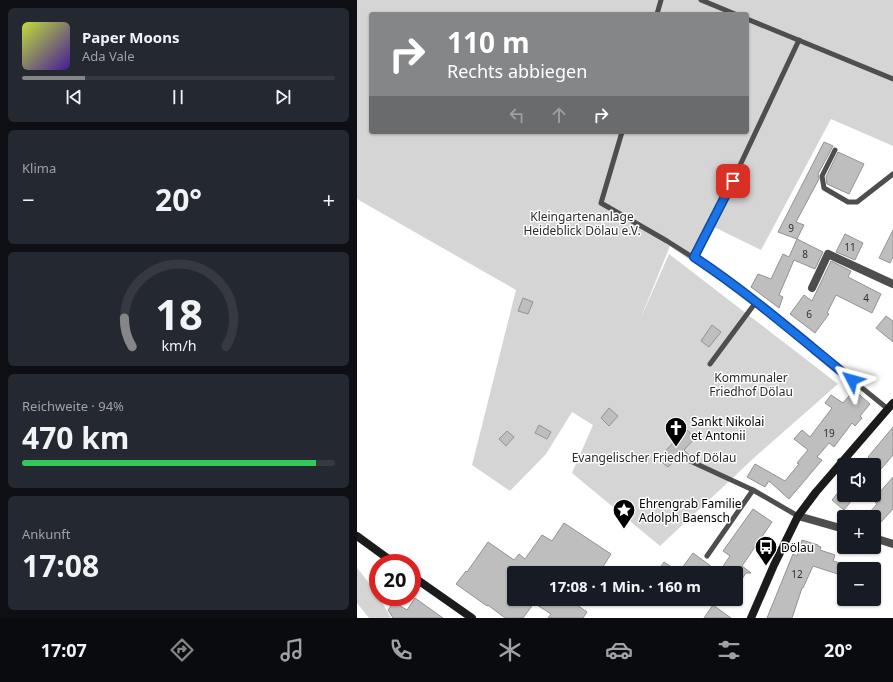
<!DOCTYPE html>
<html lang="de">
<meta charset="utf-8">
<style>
body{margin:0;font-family:"Noto Sans",sans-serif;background:#242831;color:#f1f3f6;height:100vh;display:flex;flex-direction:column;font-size:15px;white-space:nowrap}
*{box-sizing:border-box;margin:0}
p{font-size:13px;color:#9ea1a6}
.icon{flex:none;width:22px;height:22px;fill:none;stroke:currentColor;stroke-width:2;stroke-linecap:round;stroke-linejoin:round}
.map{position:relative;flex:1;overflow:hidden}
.sheet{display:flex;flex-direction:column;gap:8px;padding:8px;background:#0d0f14;width:357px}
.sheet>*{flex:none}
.guide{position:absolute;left:12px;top:12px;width:380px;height:122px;border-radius:4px;box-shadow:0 1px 3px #0004;background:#858687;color:#fff;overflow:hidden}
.fabs{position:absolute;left:480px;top:458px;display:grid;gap:8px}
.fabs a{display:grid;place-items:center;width:44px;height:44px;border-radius:4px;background:#171b24;box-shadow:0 1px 3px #0004;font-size:20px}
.speed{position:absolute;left:12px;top:554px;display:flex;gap:8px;font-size:20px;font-weight:700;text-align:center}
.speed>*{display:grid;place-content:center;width:52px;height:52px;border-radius:50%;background:#171b24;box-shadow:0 1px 3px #0004;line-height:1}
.speed .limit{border:6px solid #d22;background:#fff;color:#111}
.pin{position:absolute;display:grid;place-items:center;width:34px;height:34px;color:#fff;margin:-17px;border-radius:8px;box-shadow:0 2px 6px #0006}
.me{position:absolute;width:44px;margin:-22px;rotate:309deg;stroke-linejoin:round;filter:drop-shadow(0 0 3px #0008)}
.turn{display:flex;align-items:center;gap:14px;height:84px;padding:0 12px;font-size:18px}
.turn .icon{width:52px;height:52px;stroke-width:2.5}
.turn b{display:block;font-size:28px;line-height:34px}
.lanes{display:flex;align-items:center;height:38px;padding:0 12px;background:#0003;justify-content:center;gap:20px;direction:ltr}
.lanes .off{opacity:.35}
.big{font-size:30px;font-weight:700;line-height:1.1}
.sheet .tile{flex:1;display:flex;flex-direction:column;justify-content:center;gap:6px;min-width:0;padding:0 14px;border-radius:6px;background:#242831}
.sheet .dial{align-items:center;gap:0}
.dial svg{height:104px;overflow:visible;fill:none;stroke:#363941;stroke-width:7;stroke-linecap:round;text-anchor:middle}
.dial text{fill:#f1f3f6;stroke:none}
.song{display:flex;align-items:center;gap:12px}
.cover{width:48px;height:48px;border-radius:6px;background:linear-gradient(135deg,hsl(70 70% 55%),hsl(260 70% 35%))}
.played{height:4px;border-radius:2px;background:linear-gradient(90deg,#858687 20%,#363941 20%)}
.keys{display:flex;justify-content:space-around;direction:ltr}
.heat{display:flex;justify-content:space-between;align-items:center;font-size:22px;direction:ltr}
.charge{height:6px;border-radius:3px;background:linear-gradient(90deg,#34c759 94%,#363941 0)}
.trip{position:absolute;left:150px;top:566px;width:236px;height:40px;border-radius:4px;background:#171b24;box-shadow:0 1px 3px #0004;font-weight:700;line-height:40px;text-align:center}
.menu{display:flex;height:64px;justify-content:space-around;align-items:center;background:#090b0e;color:#9ea1a6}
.menu .icon{width:28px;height:28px}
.menu .on{color:#858687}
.menu b{font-size:18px;color:#f1f3f6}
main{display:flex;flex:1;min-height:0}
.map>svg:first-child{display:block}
.green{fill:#d5d5d5;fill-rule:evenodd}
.building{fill:#bebebe;stroke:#929292}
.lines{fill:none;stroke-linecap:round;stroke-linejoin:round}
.service{stroke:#4e4e4e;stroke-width:5}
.minor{stroke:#4e4e4e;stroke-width:8}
.secondary{stroke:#1b1b1b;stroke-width:8}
.route-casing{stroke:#114b97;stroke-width:10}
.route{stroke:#1a73e8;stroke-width:7}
.labels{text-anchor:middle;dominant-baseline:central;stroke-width:3;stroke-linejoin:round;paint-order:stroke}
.number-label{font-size:10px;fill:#303030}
.park-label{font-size:12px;fill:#2c2c2c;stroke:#fff}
.poi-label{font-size:12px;fill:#000;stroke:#fff;text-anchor:start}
</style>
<main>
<section class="sheet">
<div class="tile">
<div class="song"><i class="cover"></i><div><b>Paper Moons</b><p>Ada Vale</p></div></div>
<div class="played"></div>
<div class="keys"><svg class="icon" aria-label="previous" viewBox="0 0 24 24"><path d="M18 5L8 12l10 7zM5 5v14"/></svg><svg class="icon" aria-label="pause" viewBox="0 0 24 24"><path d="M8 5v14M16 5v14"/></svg><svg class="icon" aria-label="next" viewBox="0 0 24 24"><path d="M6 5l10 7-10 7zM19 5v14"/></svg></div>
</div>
<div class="tile"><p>Klima</p>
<div class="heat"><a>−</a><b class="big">20°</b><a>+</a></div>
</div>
<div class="tile dial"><svg viewBox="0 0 100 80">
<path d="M14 69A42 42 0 1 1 86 69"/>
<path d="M14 69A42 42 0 0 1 8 47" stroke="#858687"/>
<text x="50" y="56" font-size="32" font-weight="700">18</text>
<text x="50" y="72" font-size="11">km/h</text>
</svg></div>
<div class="tile"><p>Reichweite · 94%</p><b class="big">470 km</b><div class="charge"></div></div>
<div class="tile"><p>Ankunft</p><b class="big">17:08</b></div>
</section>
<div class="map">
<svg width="536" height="618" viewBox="0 0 536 618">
<rect width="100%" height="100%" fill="#fff"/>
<!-- green -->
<g class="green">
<path d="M0,0h536v146l-62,-27 -70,131 -49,-24 -21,35 -21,-15 -31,76 30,-68 169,130 -82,72 -96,90 -88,-73 21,-48 -21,-13 -26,42 -36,37 -38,-26 44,-175 -159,-91zM14,14h376v118h-376z"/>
<polygon points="0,568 21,594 21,597 22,597 34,618 12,618 0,603"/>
</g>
<!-- building -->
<g class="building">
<polygon points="467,142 476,146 461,174 462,179 439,222 447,225 440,239 421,232"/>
<polygon points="481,152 507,164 492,194 470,184 469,177"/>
<polygon points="536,230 536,257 533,263 522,258"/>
<polygon points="488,234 506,243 498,260 479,252"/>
<polygon points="440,239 466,252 458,269 437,260 422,295 426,297 422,308 394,287 401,274 414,279 426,254 432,257"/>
<polygon points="474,261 494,271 491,277 524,294 515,313 479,295 470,313 472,314 458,333 433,314 447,295 455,301"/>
<polygon points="166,298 176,302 171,314 161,311"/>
<polygon points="529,316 536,321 536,342 519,328"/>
<polygon points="355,325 364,332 352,347 344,341"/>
<polygon points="497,390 513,404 503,416 505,418 498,426 495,423 477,447 472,443 460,457 465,460 432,499 412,481 408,487 390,477 398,464 428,481 442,464 440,463 451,450 437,439 445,430 453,437 475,408 468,403 474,395 486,403"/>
<polygon points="252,408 261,416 252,426 244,418"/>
<polygon points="182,425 194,432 190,439 178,433"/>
<polygon points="536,427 536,455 524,469 511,457"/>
<polygon points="329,429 338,438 327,450 332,455 328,457 324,464 319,459 311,467 301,459"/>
<polygon points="150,431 157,437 149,446 142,439"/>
<polygon points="536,477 536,509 523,523 512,513 520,504 516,500"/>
<polygon points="487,485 487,495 499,495 487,510 475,500"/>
<polygon points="396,509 415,522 385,566 394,573 389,573 379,588 379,573 299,573 307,562 322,572 336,553 362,572 373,556 366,551"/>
<polygon points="207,523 254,554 242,573 157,573 157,599 211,599 230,612 226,618 191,618 194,614 177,603 166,618 148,618 131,605 130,606 99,584 109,571 110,572 131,542 157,560 162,554 168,559 185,535 195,541"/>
<polygon points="445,540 461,545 461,546 464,547 463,550 478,555 476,561 487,564 487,576 456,566 446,588 445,588 435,618 410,618 436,554 440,556"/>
<polygon points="58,598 86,618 36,618 31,610 37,602 50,610"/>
<polygon points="356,605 374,618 347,618"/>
</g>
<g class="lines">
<!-- service -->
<g class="service">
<polyline points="344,0 378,14"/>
<polyline points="300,14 304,0"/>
<polyline points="390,19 536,79"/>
<polyline points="265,132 244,203 310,241 359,272 399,302 531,409"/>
<polyline points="478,150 465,176 467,188 491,202 500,202 536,174"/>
<polyline points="337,257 369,195 442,40"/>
<polyline points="353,364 399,302"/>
<polyline points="331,460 396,490"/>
<polyline points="350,556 396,490 441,516"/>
</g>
<!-- minor -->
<g class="minor">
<polyline points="455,288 471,254 536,284"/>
<polyline points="441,516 487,529"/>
<polyline points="517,538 536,544"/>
</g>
<!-- secondary -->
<g class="secondary">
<polyline points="0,536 37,563"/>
<polyline points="55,576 115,618"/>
<polyline points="394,618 417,565 441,516 459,492 536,403"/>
</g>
</g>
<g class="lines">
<!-- route casing -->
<g class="route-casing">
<path id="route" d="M376,181l-39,76c56,37 106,81 158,123"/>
</g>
<!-- route -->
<use href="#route" class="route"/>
</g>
<!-- icons -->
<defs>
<g id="church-pin" transform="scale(1.15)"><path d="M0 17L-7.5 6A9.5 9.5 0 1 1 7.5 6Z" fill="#000" stroke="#fff"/><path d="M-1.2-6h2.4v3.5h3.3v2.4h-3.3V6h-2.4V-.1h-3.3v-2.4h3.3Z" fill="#fff"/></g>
<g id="sight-pin" transform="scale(1.15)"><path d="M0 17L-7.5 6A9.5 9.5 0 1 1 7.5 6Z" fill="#000" stroke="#fff"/><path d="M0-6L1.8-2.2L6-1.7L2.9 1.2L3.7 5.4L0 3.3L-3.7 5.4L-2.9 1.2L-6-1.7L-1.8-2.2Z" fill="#fff"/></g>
<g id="bus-pin" transform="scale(1.15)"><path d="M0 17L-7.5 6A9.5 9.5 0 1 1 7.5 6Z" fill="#000" stroke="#fff"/><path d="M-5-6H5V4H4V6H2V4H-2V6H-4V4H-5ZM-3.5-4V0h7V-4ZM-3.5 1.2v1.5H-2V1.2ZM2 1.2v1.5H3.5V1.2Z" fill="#fff"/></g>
</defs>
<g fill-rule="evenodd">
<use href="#church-pin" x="319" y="428"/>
<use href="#sight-pin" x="267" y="510"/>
<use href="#bus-pin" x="409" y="547"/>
</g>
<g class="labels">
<!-- number labels -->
<g class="number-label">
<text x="434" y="228">9</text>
<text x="493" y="247">11</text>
<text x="448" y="254">8</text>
<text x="509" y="298">4</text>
<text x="452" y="314">6</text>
<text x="472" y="433">19</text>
<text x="440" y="574">12</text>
</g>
<!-- park labels -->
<g class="park-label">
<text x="225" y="216">Kleingartenanlage<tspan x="225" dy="14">Heideblick Dölau e.V.</tspan></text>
<text x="394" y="377">Kommunaler<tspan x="394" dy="14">Friedhof Dölau</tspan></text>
<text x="297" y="457">Evangelischer Friedhof Dölau</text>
</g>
<!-- poi labels -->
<g class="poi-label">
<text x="334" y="421">Sankt Nikolai<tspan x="334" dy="14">et Antonii</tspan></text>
<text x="282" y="503">Ehrengrab Familie<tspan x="282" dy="14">Adolph Baensch</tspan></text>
<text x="424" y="547">Dölau</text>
</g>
</g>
</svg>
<div class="fabs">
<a><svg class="icon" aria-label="sound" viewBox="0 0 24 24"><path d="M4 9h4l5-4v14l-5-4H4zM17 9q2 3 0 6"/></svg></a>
<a>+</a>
<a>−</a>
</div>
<div class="speed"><div class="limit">20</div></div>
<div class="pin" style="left:376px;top:181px;background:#d93025"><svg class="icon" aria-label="arrive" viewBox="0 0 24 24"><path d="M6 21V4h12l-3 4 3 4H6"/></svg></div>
<svg class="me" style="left:495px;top:380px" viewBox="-20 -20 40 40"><path d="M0-17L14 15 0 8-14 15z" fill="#1a73e8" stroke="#fff" stroke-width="4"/></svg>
<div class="trip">17:08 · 1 Min. · 160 m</div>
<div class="guide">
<div class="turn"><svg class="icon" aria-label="right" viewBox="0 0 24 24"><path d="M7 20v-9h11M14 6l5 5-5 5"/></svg><div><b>110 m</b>Rechts abbiegen</div></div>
<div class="lanes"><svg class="icon off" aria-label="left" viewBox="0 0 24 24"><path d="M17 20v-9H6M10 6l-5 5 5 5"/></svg><svg class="icon off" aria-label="ahead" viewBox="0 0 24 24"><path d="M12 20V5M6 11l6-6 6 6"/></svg><svg class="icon" aria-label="right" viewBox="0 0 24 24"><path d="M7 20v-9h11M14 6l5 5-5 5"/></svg></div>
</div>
</div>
</main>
<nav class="menu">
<b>17:07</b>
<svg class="icon on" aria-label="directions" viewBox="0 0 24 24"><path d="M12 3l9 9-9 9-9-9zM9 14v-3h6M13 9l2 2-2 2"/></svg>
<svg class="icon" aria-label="music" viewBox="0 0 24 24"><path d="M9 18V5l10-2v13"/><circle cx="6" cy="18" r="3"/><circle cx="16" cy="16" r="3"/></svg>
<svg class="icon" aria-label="phone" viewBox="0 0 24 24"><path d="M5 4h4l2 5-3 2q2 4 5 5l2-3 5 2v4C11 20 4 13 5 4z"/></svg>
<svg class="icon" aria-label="climate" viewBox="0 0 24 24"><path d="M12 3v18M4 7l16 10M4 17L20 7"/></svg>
<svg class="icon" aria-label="car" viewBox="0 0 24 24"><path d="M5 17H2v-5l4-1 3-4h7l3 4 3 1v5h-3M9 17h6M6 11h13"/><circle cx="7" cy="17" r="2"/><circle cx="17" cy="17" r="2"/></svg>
<svg class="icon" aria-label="filters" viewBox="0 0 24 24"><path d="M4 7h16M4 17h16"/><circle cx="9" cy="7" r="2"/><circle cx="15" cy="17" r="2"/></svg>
<b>20°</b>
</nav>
